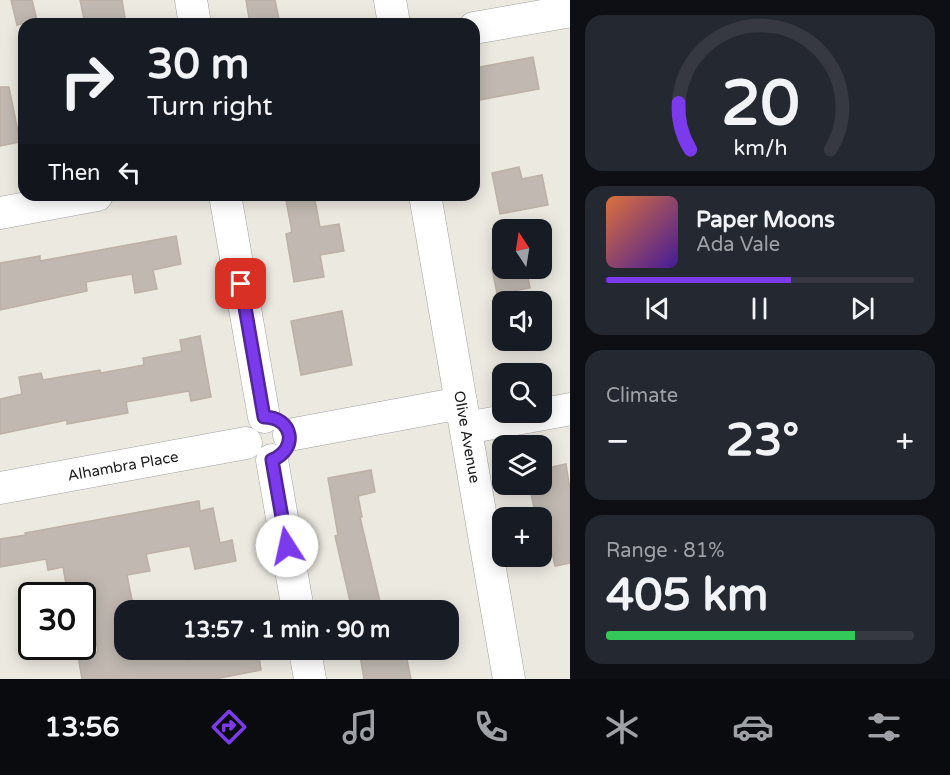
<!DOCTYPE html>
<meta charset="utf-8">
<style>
body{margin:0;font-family:"Varela Round",sans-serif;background:#242831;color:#f1f3f6;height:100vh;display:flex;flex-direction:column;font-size:22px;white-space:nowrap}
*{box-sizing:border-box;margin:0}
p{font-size:20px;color:#9ea1a6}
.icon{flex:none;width:33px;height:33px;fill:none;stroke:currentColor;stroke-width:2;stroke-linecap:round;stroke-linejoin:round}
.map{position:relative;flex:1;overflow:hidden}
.details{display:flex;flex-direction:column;gap:15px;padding:15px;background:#0d0f14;width:380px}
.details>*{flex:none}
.hud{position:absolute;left:18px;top:18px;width:462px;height:183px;border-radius:18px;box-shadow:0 3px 15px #0003;background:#171b24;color:#f1f3f6;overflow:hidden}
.needle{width:39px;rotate:348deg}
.tools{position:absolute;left:492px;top:219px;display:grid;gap:12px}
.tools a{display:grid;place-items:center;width:60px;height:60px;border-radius:12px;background:#171b24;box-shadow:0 3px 15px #0003;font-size:30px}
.speed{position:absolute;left:18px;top:582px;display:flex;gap:12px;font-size:30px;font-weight:700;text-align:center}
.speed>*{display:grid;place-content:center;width:78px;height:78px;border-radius:50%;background:#171b24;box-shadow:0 3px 15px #0003;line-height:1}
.speed .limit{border:3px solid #111;border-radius:9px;background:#fff;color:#111}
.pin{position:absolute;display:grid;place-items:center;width:51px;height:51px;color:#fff;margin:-26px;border-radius:12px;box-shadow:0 3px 9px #0006}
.me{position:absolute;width:66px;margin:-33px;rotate:350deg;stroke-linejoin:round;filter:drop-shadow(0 0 4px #0008)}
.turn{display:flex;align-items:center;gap:21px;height:126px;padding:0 30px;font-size:27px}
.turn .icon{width:78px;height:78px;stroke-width:2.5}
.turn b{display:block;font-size:42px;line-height:51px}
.then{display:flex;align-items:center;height:57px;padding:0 30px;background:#0003;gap:12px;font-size:22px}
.big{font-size:45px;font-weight:700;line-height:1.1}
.details .card{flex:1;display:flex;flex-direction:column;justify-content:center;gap:9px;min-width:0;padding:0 21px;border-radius:18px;background:#242831}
.details .dial{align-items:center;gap:0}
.dial svg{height:156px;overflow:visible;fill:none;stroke:#363941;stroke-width:7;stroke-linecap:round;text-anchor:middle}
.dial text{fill:#f1f3f6;stroke:none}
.song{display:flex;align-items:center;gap:18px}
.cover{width:72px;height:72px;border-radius:9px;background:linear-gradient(135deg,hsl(20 70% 55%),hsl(260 70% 35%))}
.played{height:6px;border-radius:3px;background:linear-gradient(90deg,#7c3aed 60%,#363941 60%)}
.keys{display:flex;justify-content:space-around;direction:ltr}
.heat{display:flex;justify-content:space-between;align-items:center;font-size:33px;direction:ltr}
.charge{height:9px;border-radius:4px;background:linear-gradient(90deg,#34c759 81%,#363941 0)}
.trip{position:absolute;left:114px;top:600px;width:345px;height:60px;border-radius:18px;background:#171b24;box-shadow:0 3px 15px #0003;font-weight:700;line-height:60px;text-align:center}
.tab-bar{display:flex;height:96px;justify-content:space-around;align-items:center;background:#090b0e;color:#9ea1a6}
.tab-bar .icon{width:42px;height:42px}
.tab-bar .on{color:#7c3aed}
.tab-bar b{font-size:27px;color:#f1f3f6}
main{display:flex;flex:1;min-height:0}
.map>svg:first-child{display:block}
.building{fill:#c0b8b1;stroke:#bdb0a5;stroke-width:1.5}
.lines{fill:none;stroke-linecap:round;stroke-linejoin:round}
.minor-casing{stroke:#a2a2a2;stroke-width:33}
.minor{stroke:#fff;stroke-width:32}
.route-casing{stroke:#51269a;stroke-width:15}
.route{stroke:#7c3aed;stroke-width:10}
.labels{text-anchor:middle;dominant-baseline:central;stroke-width:6;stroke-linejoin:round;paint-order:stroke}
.street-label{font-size:15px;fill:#1b1b1b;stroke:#fff}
</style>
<main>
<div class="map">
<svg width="571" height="679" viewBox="0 0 571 679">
<rect width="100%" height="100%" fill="#ece9e1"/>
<!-- building -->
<g class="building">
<polygon points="11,0 32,0 37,20 17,25"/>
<polygon points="80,0 122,0 126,24 85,24"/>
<polygon points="246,0 275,0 280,24 250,24"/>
<polygon points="533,57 539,89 474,101 474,68"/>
<polygon points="0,87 9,87 20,142 0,146"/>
<polygon points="519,167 522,179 542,175 548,205 500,214 492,173"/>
<polygon points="285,195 314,195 320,227 339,224 344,251 320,255 324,277 294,282 286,234 292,232"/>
<polygon points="176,236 181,264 153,270 157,289 135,293 132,274 86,282 87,291 0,310 0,263 40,256 40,261"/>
<polygon points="492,268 526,268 530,288 497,294"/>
<polygon points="342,311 352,365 301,375 291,321"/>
<polygon points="200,336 211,397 191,401 189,391 126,402 128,413 67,424 67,420 0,434 0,399 22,394 19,377 41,373 43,380 100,370 101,373 144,365 143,358 182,351 180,340"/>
<polygon points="566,464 570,489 570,563 555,566 544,515 536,517 530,489 540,487 539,484 542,484 542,469"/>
<polygon points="371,470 375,492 358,496 362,517 360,517 382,610 352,610 335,536 338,535 328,478"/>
<polygon points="199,501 200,511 213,508 220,543 232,540 236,561 195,569 190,546 146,554 150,571 127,575 134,610 124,610 124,650 166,650 168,658 187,654 188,660 223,652 223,650 258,650 261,670 215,679 82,679 78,656 98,652 87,596 68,596 63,567 48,570 46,559 0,567 0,539 26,535 25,533"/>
<polygon points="359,650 405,650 411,679 364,679"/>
</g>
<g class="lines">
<!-- minor casing -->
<g class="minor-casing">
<g id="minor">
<polyline points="191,0 195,24"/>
<polyline points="390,0 394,24"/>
<polyline points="474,28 571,11"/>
<polyline points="225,195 264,417"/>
<polyline points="425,195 509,679"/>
<polyline points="0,213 97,195"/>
<polyline points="466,428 571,409"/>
<polyline points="289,435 461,403"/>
<polyline points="272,460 298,610"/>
<polyline points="0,488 246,443"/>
<polyline points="305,650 310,679"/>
</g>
</g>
<!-- minor -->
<use href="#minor" class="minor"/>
</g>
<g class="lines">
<!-- route casing -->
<g class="route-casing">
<path id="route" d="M241,284l23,133c29,0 35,32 8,43l15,86"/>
</g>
<!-- route -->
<use href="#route" class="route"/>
</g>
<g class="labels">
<!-- street labels -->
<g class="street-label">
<text transform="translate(467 437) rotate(80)">Olive Avenue</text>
<text transform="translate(123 466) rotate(-10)">Alhambra Place</text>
</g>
</g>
</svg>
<div class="tools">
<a><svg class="needle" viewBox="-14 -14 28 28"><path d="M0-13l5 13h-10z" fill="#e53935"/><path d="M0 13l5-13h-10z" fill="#9ea1a6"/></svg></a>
<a><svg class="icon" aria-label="sound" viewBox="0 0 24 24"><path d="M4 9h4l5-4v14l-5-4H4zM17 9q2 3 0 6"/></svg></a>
<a><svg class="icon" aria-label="search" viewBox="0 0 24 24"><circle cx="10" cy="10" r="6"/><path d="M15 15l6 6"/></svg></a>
<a><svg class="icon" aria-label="layers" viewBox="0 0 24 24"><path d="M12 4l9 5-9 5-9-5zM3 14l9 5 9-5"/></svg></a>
<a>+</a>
</div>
<div class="speed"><div class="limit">30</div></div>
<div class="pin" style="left:241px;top:284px;background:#d93025"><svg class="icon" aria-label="arrive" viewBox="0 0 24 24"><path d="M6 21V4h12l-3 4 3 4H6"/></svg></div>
<svg class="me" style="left:287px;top:546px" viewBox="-20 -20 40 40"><circle r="19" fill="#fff"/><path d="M0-13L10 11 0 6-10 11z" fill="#7c3aed"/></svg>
<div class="trip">13:57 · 1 min · 90 m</div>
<div class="hud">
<div class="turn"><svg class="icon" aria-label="right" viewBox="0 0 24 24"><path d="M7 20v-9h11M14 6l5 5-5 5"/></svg><div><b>30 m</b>Turn right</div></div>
<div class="then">Then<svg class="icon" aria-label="left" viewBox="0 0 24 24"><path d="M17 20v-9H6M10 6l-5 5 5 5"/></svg></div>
</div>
</div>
<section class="details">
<div class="card dial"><svg viewBox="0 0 100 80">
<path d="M14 69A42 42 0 1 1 86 69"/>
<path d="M14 69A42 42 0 0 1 8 45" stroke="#7c3aed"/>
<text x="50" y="56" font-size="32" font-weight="700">20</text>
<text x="50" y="72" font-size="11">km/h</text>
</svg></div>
<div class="card">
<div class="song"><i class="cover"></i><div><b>Paper Moons</b><p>Ada Vale</p></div></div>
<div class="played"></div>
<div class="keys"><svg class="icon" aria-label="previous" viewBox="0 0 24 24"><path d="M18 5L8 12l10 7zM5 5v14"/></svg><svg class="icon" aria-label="pause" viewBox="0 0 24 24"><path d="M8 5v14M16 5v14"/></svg><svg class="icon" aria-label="next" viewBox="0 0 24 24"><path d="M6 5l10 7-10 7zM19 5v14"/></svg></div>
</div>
<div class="card"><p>Climate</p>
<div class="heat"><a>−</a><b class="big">23°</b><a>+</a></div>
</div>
<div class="card"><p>Range · 81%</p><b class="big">405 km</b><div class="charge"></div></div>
</section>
</main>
<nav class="tab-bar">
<b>13:56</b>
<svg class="icon on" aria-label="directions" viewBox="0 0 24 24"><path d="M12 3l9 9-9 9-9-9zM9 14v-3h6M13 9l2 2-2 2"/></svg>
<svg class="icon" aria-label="music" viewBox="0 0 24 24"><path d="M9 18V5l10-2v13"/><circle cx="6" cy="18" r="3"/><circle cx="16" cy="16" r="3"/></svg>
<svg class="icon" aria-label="phone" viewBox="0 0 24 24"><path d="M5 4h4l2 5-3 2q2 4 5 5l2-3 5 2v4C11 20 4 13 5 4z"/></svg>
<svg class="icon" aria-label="climate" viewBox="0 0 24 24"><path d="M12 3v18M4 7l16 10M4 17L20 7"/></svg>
<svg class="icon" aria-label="car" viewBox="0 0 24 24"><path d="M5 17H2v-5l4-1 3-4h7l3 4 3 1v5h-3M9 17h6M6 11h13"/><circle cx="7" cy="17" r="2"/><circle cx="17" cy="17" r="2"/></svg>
<svg class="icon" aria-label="filters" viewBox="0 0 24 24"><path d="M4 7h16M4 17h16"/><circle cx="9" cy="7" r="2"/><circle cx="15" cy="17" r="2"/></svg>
</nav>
